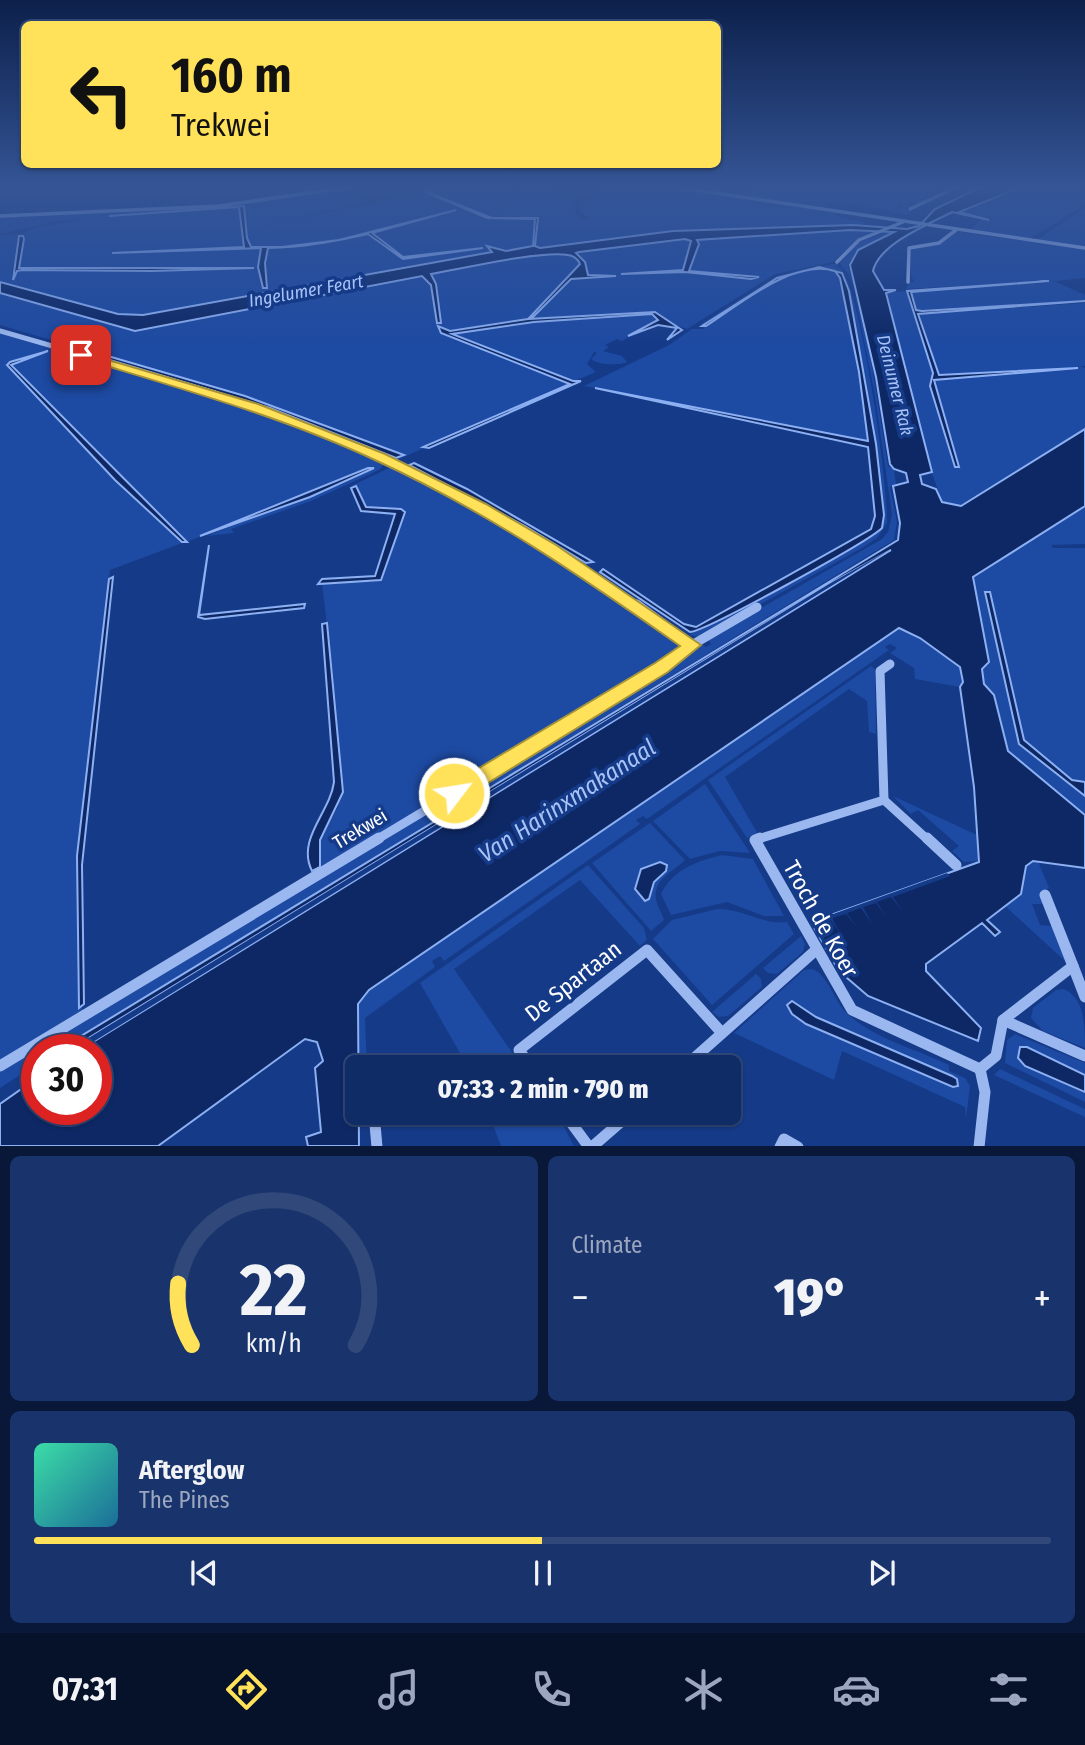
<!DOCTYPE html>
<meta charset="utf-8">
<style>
body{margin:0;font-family:"Fira Sans Condensed",sans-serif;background:#19346c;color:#f1f3f6;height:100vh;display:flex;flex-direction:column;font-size:26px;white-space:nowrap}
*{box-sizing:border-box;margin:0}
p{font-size:23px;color:#9ca7bf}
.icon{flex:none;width:38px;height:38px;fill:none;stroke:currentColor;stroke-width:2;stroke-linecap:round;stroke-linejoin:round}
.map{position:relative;height:1146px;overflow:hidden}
.drawer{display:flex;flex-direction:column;gap:10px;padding:10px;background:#091838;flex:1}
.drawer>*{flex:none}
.guide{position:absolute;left:21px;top:21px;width:700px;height:147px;border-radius:10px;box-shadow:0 2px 5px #0004,0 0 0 2px #30487a;background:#ffe259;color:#111;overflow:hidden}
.speed{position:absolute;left:21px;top:1034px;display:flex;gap:14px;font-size:35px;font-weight:700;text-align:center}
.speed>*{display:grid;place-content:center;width:91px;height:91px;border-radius:50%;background:#102c66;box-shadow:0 2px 5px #0004,0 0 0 2px #30487a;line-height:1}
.speed .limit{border:10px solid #d22;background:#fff;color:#111}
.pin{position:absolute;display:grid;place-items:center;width:60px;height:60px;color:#fff;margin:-30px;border-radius:14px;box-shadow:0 4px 10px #0006}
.me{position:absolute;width:77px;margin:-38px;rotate:59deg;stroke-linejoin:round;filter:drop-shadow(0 0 5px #0008)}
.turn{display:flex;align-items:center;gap:24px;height:147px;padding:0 35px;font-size:32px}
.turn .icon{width:91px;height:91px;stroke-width:2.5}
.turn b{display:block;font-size:49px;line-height:60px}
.big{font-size:52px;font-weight:800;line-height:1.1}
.drawer .widget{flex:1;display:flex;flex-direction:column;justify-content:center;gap:10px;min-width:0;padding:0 24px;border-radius:10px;background:#19346c}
.drawer .dial{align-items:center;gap:0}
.dial svg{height:182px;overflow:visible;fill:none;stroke:#30487a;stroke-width:7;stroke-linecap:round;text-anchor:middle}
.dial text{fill:#f1f3f6;stroke:none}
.song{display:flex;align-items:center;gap:21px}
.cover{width:84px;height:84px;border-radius:10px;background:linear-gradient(135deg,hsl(160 70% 55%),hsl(200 70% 35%))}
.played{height:7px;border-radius:4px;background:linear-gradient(90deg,#ffe259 50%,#30487a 50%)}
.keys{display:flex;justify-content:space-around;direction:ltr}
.heat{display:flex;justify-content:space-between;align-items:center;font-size:38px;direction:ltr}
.drawer .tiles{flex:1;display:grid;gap:10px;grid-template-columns:1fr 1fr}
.widget:last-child{grid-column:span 2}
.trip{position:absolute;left:345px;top:1055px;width:396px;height:70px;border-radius:10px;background:#102c66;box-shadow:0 2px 5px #0004,0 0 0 2px #30487a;font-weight:800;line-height:70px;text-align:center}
.tab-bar{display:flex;height:112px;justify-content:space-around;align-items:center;background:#061229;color:#9ca7bf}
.tab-bar .icon{width:49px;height:49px}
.tab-bar .active{color:#ffe259}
.tab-bar b{font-size:32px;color:#f1f3f6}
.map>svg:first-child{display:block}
.green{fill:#1d4aa2;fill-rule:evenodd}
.water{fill:#0d2865;stroke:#8db0f2;stroke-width:2}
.pier{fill:#153a88}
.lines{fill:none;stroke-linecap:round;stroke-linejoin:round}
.street-far4{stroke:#9bb7ef;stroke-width:3.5}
.street-far3{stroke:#9bb7ef;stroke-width:5}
.street-far2{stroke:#9bb7ef;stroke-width:6}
.street-far1{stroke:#9bb7ef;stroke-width:9}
.street{stroke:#9bb7ef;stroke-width:11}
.route{fill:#ffe259;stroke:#a6933a;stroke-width:2}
.labels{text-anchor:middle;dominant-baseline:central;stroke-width:7;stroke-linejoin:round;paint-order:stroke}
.far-water-label{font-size:18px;font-style:italic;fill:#a7c2f6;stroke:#153a88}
.street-label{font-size:19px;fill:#fff;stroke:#153a88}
.near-street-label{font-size:23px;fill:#fff;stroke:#153a88}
.near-water-label{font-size:24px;font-style:italic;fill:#a7c2f6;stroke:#153a88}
</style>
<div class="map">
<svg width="1085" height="1147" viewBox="0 0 1085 1147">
<rect width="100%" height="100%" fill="#153a88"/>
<!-- green -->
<g class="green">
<path d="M354,187l4,1 -16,4 27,10 -116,26 172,-36 35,17 31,9 -64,-26 19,-5h71l-18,28 21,-28h48l-23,6 33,6 -4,3 2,11 5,6h7l-11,-12 1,-5 14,-2 2,-8 -4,-4 66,-1 22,3 -14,-3h7l163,25 3,4 28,6 -3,3 -205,7 -107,16 -17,-2 -15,5h-16l-15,-5 6,6 -3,1 -347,62 -25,-1 -118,-32v-47l23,-1 10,-6 51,-9 -28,2 -56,13v-17l206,-10zM243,206l6,40 33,1 -16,1 1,39h-6l-3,-19 3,-20 -147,5 130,-6 -4,-40zM19,239l-1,29 235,-1 -101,4 -130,-1 -11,7z"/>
<polygon points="758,187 947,187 917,202 955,187 918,204 904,203 911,207 906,209 921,214 912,211 906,215 891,212 902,207 901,202 897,203 900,207 891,211 837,201 819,207 737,195"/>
<polygon points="1021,187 1085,187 1085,205 1029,239 1038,239 1085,208 1085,247 969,231 982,219 958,213"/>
<path d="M850,230h36l-29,10 -24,22 -58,12 -88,55 -17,-6 -15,-11 -127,7 -78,12 -12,-5 3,7 129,51 -173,76 -88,-35 -221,-71v-3l-10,2 -78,-23 82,21 3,-1 -85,-25v-32l135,38 284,-55 11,6 7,41h4l-5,-40 -5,-9c29,-5 111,-24 137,-19 6,1 10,4 12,9l-50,52 3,1 38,-38 45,-3 -28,-1 -1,-10 -11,-12 3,-1 106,-13 6,2 -8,29 -60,5 62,-3 66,7 7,-3 -69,-5 10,-27 -2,-4zM94,352l151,44 157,61 -6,1 -126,-50 -179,-54z"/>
<polygon points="889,231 895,232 856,250 848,266 870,354 888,466 894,469 896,484 890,487 897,522 894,540 58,1050 37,1050 37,1064 0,1088 0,1071 701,644 706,647 711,644 707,639 882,539 888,532 892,515 875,396 854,290 849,275 838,261 855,244"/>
<polygon points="957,232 1085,249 1085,278 1054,281 1085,295 1085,301 916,310 912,291 1047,283 1048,281 906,289 909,282 915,282 911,277 910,249 943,243"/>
<path d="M837,263l2,2 -3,2 5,1c21,28 47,214 46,255l-9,14 -16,11 -161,89 -12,-2 180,-96 15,-24 -18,-134 -21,-106c-50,-25 -100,24 -139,51 35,-22 85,-69 129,-55l5,7 19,94 9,69 -284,-55 85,-41 23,-16h12l-3,-5 76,-48z"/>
<polygon points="907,291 933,373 930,386 952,461 958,467 934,380 1078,368 939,375 918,314 1085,303 1085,366 1081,366 1085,368 1085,429 961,506 942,502 927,459 885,293"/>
<path d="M652,314l6,6 -36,21 -5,-2 -12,6 4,2 -6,4 19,5 5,6c-7,3 -27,4 -36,-3l6,-6 -3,-1 -7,12 9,8 -21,9 -124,-47 83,-12z"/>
<path d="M0,332c131,39 262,73 386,130l-7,8 -68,31 -80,28 3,4 -28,3 139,-53 29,-15 -187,74 -176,-177 37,-13 -41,12 108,116 70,62 -75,28 -33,286 1,143 5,12 -83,50z"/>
<path d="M389,468c37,-5 247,140 287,168 7,15 -5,21 -16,30l-343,206 2,-32 19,-33 -5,-133 -11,-90 19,-4 35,2 29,-68 -39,-7 -12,-21h-3z"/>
<polygon points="1085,506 1085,544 1051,545 1053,548 1085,548 1085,782 1072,780 1024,740 990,592 985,592 1019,744 1085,796 1085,815 1008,751 994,695 984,684 982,669 989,662 973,576"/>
<polygon points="899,628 920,638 960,667 963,682 960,687 915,679 914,668 890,653 897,648 890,644 885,647 889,650 647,819 643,816 636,820 640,824 444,961 440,956 432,961 435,967 365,1018 367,1067 357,1068 358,1004 369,990"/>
<polygon points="871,666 875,669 876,734 869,732 867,701 849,689 725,777 758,834 747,838 708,780"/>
<polygon points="705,784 750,853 720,851 690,859 653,821"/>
<polygon points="893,796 977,835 978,861 964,862 952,851 959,846 918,810 911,814"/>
<path d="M650,823l35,37c-11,11 -32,19 -29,39 1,7 6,13 8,21l-13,11 -59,-68z"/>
<path d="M722,855l31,4 31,57h-20l-37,-14 -56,13 -10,-21c11,-24 36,-33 61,-39z"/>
<polygon points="1033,861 1038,861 1049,888 1040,893 1044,904 1032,904 1040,925 1052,926 1066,962 1005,906 1021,894 1026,866"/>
<polygon points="588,865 644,928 647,940 640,946 580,880 454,969 516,1058 514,1067 450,1067 445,1061 460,1053 420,983"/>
<path d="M717,909c25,-1 45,16 70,13l7,12 -82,71 -59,-66 19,-19z"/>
<polygon points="801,936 805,944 803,952 777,974 768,973 763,968"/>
<path d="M813,969c18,9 21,35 37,47 26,23 68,34 99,49v6l16,7 5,8 -4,32 -1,-11 -123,-56 -8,29 -100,-47 70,-63zM800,1006l16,11 142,69 -6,1 -146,-63z"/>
<polygon points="756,974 761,979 762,987 728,1016 719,1017 712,1012"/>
<path d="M1064,989c21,10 21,37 21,59l-42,-17 -12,-13 2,-10 23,-18z"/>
<polygon points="1015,1034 1085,1063 1085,1075 1027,1047 1025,1066 1085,1092 1085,1102 1005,1063 1007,1040"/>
<polygon points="1000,1069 1085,1109 1085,1117 994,1075"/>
<polygon points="478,1113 546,1113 553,1124 563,1125 574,1146 501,1146 493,1125 487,1127"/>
</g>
<!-- water -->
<g class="water">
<path d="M981,187h40l-62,25 30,8 -37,-8c-25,13 -73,32 -79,59l11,19h12l-10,3 46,179 -12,3 2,9 14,5 6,13 19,4 124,-77v77l-112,71 16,85 -7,7 2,15 10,11 14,56 77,64v53l-52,-7 -7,5 -5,28 -34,26 13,12 -5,4 -13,-13 -56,41v7l55,57 -3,13 -110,-45 -29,-25 -28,-49 168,-60 -5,-75 -14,-100 3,-5 -3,-15 -40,-29 -21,-10 -530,362 -11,14 1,142h-51l-2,-9 15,-5 -6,-64 8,-7 -6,-19 -12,-3 -147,107h-158v-42l37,-26v32h59v-60h-16l811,-500 -62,34 -760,466h-11l840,-510 2,-17 -7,-37 15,-4 -2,-9 -12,-4 -4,-5 -14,-87 -26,-112 8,-15 36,-18 -44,-2 -153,10 2,4 -10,27 70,6 -8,2 -66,-7 -64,2 62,-4 8,-29 -6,-2 -106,13 -3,1 9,9 3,13 28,1 -45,3 -38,38h-3l50,-53c-2,-5 -6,-8 -12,-9 -26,-5 -107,14 -137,19l5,10 5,39h-4l-6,-38 -9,-9 -287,55 -135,-38v-11l118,32 25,1 349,-63 -5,-6 19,5 27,-5 2,-27 -48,-1 -62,-26h2l65,26h46l-3,28 5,2 133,-17 180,-6 54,4 12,-3 16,-17z"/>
<path d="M244,206l3,32 4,9h31l57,-7 117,-30 -84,23 31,24 80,-9 -80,11 -35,-25c-33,7 -66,14 -100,14l-3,15 2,25h-4l-5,-21 3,-19 -149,5 132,-6 -5,-40 -130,9z"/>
<polygon points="19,236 23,236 24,239 19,268 254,268 152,271 22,270 17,271 13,280"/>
<path d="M819,267l23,6 7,18 27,153 8,71 -2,13c-14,14 -178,104 -192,104l-90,-60 3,-3 81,55 12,3 175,-98 4,-13 -7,-69 -273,-59 273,53 -9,-69 -19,-94 -5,-7c-41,-13 -96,34 -129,55h-4l75,-48z"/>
<polygon points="1049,281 911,292 916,310 922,311 1085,301 918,314 939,375 1078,368 934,380 959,467 955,467 930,386 933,373 907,291"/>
<polygon points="655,312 682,330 667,340 677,328 658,325 628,336 658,320 652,314 534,322 452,334 573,381 581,381 429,448 423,447 570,384 441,333 438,326 450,331 528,319"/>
<polygon points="48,351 11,365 187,542 182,542 115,480 7,365 10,362"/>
<polygon points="94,352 245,396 404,455 396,458 270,408 90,354"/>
<polygon points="414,463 467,489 593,562 586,563 525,526 409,465"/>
<polygon points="368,468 374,468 310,497 200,536"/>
<polygon points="356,486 366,507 401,509 405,512 381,580 318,584 322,579 375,576 395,514 361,511 351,488"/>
<polygon points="209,545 199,615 305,604 304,608 205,619 198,617"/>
<polygon points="113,577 82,865 84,1004 79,1008 77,856 109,579"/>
<polygon points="985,592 990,592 1024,740 1072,780 1085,782 1085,796 1019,744"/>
<path d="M327,623l16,169 -23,48v27l-8,4c-16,-32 18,-58 22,-89l-12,-158z"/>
<polygon points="660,862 667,865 666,871 654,882 649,899 645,901 635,889 641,869"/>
<polygon points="792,1001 816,1017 952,1076 957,1079 958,1086 953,1087 806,1024 792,1014 787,1005"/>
<polygon points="1020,1047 1027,1047 1085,1075 1085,1092 1025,1066 1018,1058"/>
</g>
<!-- pier -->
<g class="pier">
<polygon points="891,549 80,1050 69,1050 829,584"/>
<polygon points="947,873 950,876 893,897 904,913 891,897 877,902 887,918 876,903 863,907 872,924 861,908 847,913 858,929 846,914 832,918 841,935 830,919 816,924 834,957 831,957 811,922"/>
</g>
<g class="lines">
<!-- street-far4 -->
<g class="street-far4">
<polyline points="675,187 1085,248"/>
<polyline points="910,209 957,187"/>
<polyline points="0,216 219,206 349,187"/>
<polyline points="837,262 859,240 903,222"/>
<polyline points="908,282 909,248 939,243 956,230"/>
</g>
<!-- street-far3 -->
<polyline class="street-far3" points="0,331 215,393 312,428"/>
<!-- street-far2 -->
<path class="street-far2" d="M307,426c119,46 229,108 333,180"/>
<!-- street-far1 -->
<g class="street-far1">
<polyline points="637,604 692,645"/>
<polyline points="884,800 928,840"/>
<polyline points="376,840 662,668 692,645 757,607"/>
<polyline points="755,840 884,800 880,671 890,664"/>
</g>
<!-- street -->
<g class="street">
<polyline points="760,838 755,840 852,1010 980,1069"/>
<polyline points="927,838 956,865"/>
<polyline points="1073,966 1085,997"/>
<polyline points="1003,1020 1085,1056"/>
<polyline points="0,1066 379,838"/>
<polyline points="532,1068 519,1050 647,950 722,1033"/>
<polyline points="683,1068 816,950"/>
<polyline points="980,1069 996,1056 1003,1020 1073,966 1045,895"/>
<polyline points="374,1113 377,1147"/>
<polyline points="564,1113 589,1147"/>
<polyline points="592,1147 631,1113"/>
<polyline points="780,1147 784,1139 798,1147"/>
<polyline points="979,1147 985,1092 980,1069"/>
</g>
</g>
<!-- sky -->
<linearGradient id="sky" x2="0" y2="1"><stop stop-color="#0c204b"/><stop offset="0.54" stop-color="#355596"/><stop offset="1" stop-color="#355596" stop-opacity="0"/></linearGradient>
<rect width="1085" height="347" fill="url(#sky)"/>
<!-- route -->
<path class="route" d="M81,352l177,52 127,50 101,50 70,41 145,100 -33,27 -206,127 -8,3 -7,-3 -3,-6 3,-6 208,-124 25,-17c-98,-69 -194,-135 -303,-185 -96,-45 -199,-73 -300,-104v-4z"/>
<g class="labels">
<!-- far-water labels -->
<g class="far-water-label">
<text transform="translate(306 291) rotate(-10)">Ingelumer Feart</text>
<text transform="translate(895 385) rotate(76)">Deinumer Rak</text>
</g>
<!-- street labels -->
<g class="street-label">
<text transform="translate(360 829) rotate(-31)">Trekwei</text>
</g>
<!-- near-street labels -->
<g class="near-street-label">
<text transform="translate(821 919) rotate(61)">Troch de Koer</text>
<text transform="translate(573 981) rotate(-38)">De Spartaan</text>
</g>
<!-- near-water labels -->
<g class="near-water-label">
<text transform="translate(567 801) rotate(-33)">Van Harinxmakanaal</text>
</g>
</g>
</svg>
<div class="speed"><div class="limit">30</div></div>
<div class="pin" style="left:81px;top:355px;background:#d93025"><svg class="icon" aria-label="arrive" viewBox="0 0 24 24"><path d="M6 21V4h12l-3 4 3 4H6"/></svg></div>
<svg class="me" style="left:454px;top:793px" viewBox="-20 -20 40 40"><circle r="17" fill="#ffe259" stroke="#fff" stroke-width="3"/><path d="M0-11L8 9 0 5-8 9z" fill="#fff"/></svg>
<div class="trip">07:33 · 2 min · 790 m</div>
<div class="guide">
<div class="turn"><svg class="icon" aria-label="left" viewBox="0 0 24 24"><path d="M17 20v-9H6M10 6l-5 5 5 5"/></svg><div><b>160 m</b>Trekwei</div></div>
</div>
</div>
<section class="drawer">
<div class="tiles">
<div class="widget dial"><svg viewBox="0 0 100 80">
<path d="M14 69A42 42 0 1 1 86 69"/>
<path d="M14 69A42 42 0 0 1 8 42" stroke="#ffe259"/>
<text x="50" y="56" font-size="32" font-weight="700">22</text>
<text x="50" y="72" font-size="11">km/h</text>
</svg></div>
<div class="widget"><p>Climate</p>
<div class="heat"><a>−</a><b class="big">19°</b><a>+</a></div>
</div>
<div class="widget">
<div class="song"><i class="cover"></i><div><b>Afterglow</b><p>The Pines</p></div></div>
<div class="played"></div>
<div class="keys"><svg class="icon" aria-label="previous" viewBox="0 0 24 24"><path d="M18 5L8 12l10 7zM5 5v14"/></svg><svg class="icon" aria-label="pause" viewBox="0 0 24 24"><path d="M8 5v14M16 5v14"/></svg><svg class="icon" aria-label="next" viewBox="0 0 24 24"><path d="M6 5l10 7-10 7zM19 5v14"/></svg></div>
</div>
</div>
</section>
<nav class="tab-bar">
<b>07:31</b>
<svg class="icon active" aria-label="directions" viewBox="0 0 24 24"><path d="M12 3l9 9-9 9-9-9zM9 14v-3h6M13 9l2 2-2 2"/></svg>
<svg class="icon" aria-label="music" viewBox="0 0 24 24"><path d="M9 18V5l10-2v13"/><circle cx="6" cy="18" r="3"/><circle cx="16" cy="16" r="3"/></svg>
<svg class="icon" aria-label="phone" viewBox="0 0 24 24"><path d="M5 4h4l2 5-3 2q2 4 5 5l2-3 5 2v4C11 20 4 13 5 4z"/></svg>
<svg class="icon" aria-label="climate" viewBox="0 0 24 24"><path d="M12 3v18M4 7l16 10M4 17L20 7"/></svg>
<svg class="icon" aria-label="car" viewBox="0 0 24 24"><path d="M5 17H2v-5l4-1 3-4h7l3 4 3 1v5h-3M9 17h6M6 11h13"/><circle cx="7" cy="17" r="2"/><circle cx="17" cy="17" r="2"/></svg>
<svg class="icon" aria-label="filters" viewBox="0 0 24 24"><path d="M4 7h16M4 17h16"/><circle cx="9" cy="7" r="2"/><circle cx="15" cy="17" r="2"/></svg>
</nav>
